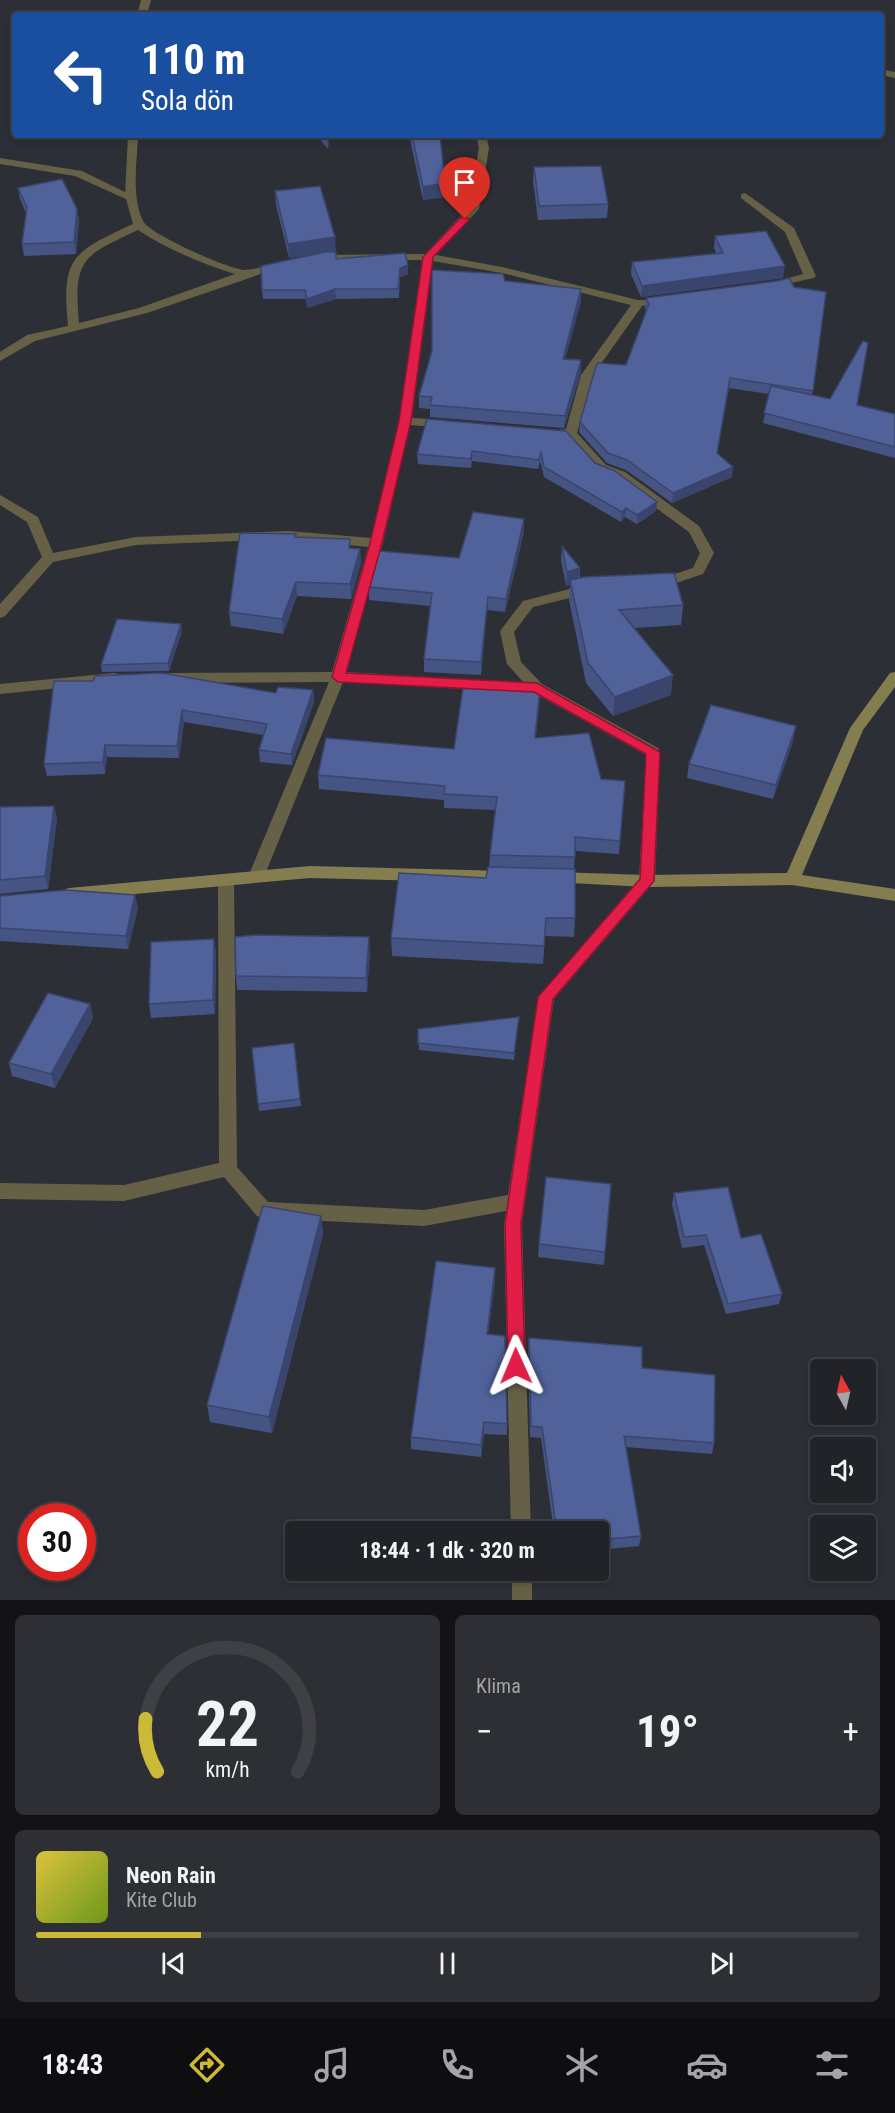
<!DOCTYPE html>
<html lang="tr">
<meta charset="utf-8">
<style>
body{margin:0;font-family:"Roboto Condensed",sans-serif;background:#2e2f34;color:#f1f3f6;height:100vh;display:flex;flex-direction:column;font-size:22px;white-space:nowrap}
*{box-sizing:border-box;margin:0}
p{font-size:20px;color:#a2a4a8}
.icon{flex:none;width:33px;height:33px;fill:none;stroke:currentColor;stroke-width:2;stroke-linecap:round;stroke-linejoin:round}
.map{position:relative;height:1600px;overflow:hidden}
.drawer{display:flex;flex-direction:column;gap:15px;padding:15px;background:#131316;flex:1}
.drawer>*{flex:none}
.guide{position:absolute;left:12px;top:12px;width:872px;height:126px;border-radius:6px;box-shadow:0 3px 9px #0003,0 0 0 2px #3f4045;background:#1a4fa0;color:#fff;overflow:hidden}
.needle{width:39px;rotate:352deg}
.controls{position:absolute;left:810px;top:1359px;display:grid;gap:12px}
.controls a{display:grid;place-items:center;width:66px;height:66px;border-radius:6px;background:#222328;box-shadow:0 3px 9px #0003,0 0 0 2px #3f4045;font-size:30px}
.speed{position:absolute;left:18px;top:1503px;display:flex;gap:12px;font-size:30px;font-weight:700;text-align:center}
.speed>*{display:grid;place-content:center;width:78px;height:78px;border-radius:50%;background:#222328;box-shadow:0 3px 9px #0003,0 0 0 2px #3f4045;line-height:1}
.speed .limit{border:9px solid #d22;background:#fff;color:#111}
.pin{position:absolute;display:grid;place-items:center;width:51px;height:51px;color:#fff;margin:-62px -26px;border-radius:50% 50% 50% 0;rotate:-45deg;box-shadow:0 0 6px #0007}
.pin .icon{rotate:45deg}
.me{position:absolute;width:66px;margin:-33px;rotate:359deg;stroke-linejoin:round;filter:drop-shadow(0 0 4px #0008)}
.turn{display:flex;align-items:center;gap:21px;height:126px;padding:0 30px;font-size:27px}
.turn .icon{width:78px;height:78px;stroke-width:2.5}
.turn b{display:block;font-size:42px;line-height:51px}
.big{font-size:45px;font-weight:700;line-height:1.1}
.drawer .card{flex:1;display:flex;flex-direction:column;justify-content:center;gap:9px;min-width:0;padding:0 21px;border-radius:9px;background:#2e2f34}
.drawer .dial{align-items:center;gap:0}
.dial svg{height:156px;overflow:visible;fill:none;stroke:#3f4045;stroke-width:7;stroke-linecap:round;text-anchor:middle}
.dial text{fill:#f1f3f6;stroke:none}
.song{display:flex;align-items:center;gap:18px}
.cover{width:72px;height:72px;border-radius:9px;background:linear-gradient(135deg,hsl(50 70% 55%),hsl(80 70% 35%))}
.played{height:6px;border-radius:3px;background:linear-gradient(90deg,#ccb938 20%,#3f4045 20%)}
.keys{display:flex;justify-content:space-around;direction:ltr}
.heat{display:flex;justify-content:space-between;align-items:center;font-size:33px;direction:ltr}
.drawer .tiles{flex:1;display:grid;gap:15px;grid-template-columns:1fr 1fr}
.card:last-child{grid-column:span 2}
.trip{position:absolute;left:285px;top:1521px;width:324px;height:60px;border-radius:6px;background:#222328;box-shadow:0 3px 9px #0003,0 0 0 2px #3f4045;font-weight:700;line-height:60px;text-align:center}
.tab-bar{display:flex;height:96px;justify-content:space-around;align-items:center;background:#0e0e10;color:#a2a4a8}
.tab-bar .icon{width:42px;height:42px}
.tab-bar .current{color:#ccb938}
.tab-bar b{font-size:27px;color:#f1f3f6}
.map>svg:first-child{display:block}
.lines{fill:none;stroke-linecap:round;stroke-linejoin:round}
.lane{fill:#666146;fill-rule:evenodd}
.street{fill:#666146;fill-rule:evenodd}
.secondary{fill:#837d50;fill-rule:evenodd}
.wall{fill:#465484}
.shaded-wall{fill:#39456c}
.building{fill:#51629a;stroke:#39456c;stroke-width:1.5}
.route{fill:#e11d48;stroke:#92132f;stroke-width:1.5}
</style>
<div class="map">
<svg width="895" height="1600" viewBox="0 0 895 1600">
<rect width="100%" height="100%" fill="#2d2f36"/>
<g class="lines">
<!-- lane -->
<polygon class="lane" points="0,158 82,171 135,197 126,199 75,176 0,164"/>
<!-- street -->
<g class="street">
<polygon points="141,0 151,0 147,15 137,15"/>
<polygon points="880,69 895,72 895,78 880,75"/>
<path d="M128,135h10c-1,28 -7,60 5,86 6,13 87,49 102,49 11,0 25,-6 36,-8l6,3 -140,48 -112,28 -35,20v-9l27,-17 41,-9c-7,-70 5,-74 65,-102l-8,-29zM138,230c31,20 62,33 97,44l-96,34 -60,15c-6,-65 4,-67 59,-93z"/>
<polygon points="476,135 486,135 489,148 479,209 436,255 502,267 638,300 650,300 650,304 642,306 593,375 577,433 606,465 625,472 699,526 714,553 703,574 658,589 653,587 651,584 653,581 693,568 700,553 689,532 615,478 596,471 567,437 557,433 559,430 566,429 581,375 631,305 502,273 433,261 412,418 447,420 453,424 447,428 410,425 383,543 346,672 483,680 490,685 483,690 343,682 264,877 261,881 251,881 248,877 329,682 168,683 161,678 168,673 332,672 368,547 289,539 136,545 53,562 5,616 0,618 0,604 42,557 27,522 0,505 0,495 38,517 53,553 136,537 289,531 371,538 399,421 422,260 316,261 310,258 316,255 425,254 468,208 479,148"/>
<polygon points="745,193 794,228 816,276 814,278 767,288 767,284 803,274 785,232 741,198 741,194"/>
<polygon points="589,584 596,589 594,592 533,607 514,632 521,662 542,684 658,748 660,752 655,881 554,999 522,1224 531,1532 511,1532 504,1224 506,1211 424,1226 263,1218 257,1216 224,1177 124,1201 0,1199 0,1183 124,1185 219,1163 218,880 221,876 231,876 234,880 237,1167 268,1202 424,1210 508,1195 538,997 639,879 646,755 532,692 507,664 500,631 523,601"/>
<polygon points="114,673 119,674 121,678 119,682 0,694 0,684"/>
<rect x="512" y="1570" width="20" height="30"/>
</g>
<!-- secondary -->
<g class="secondary">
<polygon points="895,672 895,687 863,730 802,875 895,889 895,901 792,885 647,887 551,882 548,878 551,874 556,872 647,875 787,873 850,728 890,673"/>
<polygon points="310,866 506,871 511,873 514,877 511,881 506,883 310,878 69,900 63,898 61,894 63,890 69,888"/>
</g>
</g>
<!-- wall -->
<g class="wall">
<polygon points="292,135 329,135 328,149 317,136 292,136"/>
<polygon points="409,135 440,135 445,197 423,200"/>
<polygon points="534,167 608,204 607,218 538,220 533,181"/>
<polygon points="18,188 77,209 79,221 76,254 24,256 22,244 26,213 20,199"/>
<polygon points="275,191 336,251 328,252 336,259 408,274 400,277 399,298 336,299 307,308 306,299 263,299 262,290 316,254 289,258 276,205"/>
<polygon points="715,236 783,278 641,297 631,274 632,262 716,253 714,248"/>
<polygon points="505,281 581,301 565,359 581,360 581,372 564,428 430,417 430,409 419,408 419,396"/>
<polygon points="794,287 826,292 812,395 895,414 895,458 763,423 769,394 729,388 717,454 732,477 672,503 626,470 607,463 579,432 580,422 626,365 646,311 645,308 646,298"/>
<polygon points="427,419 595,463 657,502 656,511 637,524 625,517 621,522 544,477 540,461 538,469 472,461 471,468 418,464 417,454"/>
<polygon points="524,519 524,532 505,612 487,610 481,675 424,672 424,659 430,606 369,600 369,587 459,558"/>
<polygon points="296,537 350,539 350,548 360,549 361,563 351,599 297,596 283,634 231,626 229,612"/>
<polygon points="562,546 580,568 580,578 683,605 681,625 634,628 671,695 613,716 586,683 569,600 570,585 566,586 561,560"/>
<polygon points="182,631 169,671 102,672 101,665"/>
<polygon points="54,681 276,693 313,690 314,702 292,765 260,762 259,750 263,735 184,722 179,758 107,757 105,774 47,776 44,764"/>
<polygon points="540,687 536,738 601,779 625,781 619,854 575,851 574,869 575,918 574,937 545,936 543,964 392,956 391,938 486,878 489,867 490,855 496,810 444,808 444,800 319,789 318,775 454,749"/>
<polygon points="793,741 773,799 687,778 689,764"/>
<polygon points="54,806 57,819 48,889 0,894 0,807"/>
<polygon points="0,896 138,908 128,949 0,941"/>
<polygon points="370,951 367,992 237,990 236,976"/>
<polygon points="216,952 215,1014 151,1018 149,1004"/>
<polygon points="90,1004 93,1018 55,1088 12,1076 9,1063"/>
<polygon points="518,1024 514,1060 419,1050 418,1029"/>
<polygon points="294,1043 301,1106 259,1111 252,1048"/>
<polygon points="674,1193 741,1238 782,1294 779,1304 726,1314 704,1245 682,1248 672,1204"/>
<polygon points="321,1216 323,1234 272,1433 210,1422 207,1405"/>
<polygon points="539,1244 605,1252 604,1265 538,1257"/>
<polygon points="495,1268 495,1281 488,1334 507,1424 507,1435 484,1434 481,1457 411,1449 411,1437"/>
<polygon points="529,1338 642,1368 714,1443 712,1454 626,1447 641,1536 639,1546 598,1550 598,1532 554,1532 541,1438 530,1437 528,1350"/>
</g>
<!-- shaded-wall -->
<g class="shaded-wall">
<polygon points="327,135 329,135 328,149 327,136"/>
<polygon points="445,183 445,197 423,200 423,187"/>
<polygon points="77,209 79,221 76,254 74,242"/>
<polygon points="335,237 336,251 289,258 288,244"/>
<polygon points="408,265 408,274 400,277 399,298 400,268"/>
<polygon points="785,266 783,278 641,297 642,286"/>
<polygon points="335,289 336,299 307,308 307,299"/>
<polygon points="581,289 581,301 562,370 563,359"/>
<polygon points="581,360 581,372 564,428 565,416"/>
<polygon points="472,451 472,461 471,468 471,459"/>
<polygon points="733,467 732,477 672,503 673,493"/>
<polygon points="657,502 656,511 637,524 637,515"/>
<polygon points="626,508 625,517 621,522 622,512"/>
<polygon points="524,519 524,532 505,612 506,599"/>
<polygon points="360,549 361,563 351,599 350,584"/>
<polygon points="580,568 579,583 570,580 570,585 566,586 567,572"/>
<polygon points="296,582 297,596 283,634 282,619"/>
<polygon points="488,597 487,610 481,675 481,662"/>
<polygon points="181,624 182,631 169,671 168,663"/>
<polygon points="673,675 671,695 613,716 615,697"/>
<polygon points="540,687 540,701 534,752 535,738"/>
<polygon points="313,690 314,702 292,765 291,754"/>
<polygon points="182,710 184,722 179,758 177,746"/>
<polygon points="796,726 793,741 773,799 776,785"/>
<polygon points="105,745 107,757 105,774 103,762"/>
<polygon points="54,806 57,819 48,889 45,876"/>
<polygon points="135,895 138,908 128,949 126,936"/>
<polygon points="369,937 370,951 367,992 366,978"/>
<polygon points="214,939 216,952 215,1014 213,1000"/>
<polygon points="90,1004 93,1018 55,1088 51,1074"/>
<polygon points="321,1216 323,1234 272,1433 269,1417"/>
<polygon points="495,1268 495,1281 486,1346 487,1334"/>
<polygon points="484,1422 484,1434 481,1457 481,1445"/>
</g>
<!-- building -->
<g class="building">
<polygon points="412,135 440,135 445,183 423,187"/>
<polygon points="601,166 608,204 539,206 534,167"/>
<polygon points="62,179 77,209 74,242 22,244 27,207 18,188"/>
<polygon points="320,186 335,237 288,244 275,191"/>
<polygon points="766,231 785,266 642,286 632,262 723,253 715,236"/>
<polygon points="325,252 336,252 336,259 405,253 408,265 400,268 398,289 335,289 307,299 305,290 262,290 261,266"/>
<polygon points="432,270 503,274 505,281 581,289 563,359 581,360 565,416 430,405 432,397 419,396 432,351"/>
<polygon points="789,278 794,287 826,292 813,391 730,378 717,453 733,467 673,493 627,460 608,453 580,422 596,366 598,363 626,365 649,304 646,298 777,281"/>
<polygon points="863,341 868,343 857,405 895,414 895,447 764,413 771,386 830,399"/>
<polygon points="427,419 566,431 595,463 615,471 657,502 637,515 626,508 622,512 544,467 541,452 539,460 472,451 471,459 417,454"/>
<polygon points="473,512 524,519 506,599 488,597 481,662 424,659 432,593 369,587 379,551 459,558"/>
<polygon points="240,533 296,534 295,537 350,539 349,548 360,549 350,584 296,582 282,619 229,612"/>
<polygon points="562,546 580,568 567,572"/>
<polygon points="674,573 683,605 619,610 673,675 615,697 588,663 570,580 585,577"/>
<polygon points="117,619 181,624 168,663 101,665"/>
<polygon points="162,673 276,693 278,687 313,690 291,754 259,750 267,724 182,710 177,746 105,745 103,762 44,764 54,681 93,681 95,676"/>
<polygon points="464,681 540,687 535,738 589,733 601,779 625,781 620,841 575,837 575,857 490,855 497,797 444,794 445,786 318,775 326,738 454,749"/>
<polygon points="711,705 796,726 776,785 689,764"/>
<polygon points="54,806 45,876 0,880 0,807"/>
<polygon points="488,867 575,869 575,918 546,918 544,946 391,938 399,873 486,878"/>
<polygon points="66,890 135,895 126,936 0,928 0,896"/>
<polygon points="256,935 369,937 366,978 236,976 235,937"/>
<polygon points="214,939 213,1000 149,1004 151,942"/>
<polygon points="48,993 90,1004 51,1074 9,1063"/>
<polygon points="519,1017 514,1053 418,1043 418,1029"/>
<polygon points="294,1043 300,1099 258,1104 252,1048"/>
<polygon points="546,1177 611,1184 605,1252 539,1244"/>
<polygon points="728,1187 741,1238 761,1234 782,1294 728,1304 706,1235 684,1237 674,1193"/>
<polygon points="263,1206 321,1216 269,1417 207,1405"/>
<polygon points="436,1261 495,1268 487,1334 505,1336 507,1424 484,1422 481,1445 411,1437"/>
<polygon points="529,1338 642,1347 642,1368 715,1375 714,1443 624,1436 641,1536 598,1540 598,1532 557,1532 542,1427 531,1426"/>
</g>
<!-- route -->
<polygon class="route" points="461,217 470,219 433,257 411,421 382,543 346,673 537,683 660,752 654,881 553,999 521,1224 525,1366 523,1372 516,1374 510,1372 508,1366 505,1224 538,997 640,879 646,754 534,692 338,682 332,677 370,543 399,421 423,257"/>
</svg>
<div class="controls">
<a><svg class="needle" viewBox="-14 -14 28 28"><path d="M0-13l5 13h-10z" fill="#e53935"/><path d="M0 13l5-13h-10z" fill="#a2a4a8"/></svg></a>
<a><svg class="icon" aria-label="sound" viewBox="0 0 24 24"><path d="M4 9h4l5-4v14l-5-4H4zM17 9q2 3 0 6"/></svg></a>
<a><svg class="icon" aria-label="layers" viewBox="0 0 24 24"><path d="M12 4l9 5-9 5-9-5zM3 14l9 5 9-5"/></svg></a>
</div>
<div class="speed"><div class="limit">30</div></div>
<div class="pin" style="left:465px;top:219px;background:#d93025"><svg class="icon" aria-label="arrive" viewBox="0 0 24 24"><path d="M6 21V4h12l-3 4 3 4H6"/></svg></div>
<svg class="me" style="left:516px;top:1366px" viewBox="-20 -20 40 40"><path d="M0-17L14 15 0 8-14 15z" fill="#e11d48" stroke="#fff" stroke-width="4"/></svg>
<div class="trip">18:44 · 1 dk · 320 m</div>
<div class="guide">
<div class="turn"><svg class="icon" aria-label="left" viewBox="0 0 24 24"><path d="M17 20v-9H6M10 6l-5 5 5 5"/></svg><div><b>110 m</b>Sola dön</div></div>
</div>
</div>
<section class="drawer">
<div class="tiles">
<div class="card dial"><svg viewBox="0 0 100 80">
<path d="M14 69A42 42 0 1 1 86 69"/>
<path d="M14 69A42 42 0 0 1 8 42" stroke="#ccb938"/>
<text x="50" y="56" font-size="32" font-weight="700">22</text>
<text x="50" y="72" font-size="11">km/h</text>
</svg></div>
<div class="card"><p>Klima</p>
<div class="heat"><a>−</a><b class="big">19°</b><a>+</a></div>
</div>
<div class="card">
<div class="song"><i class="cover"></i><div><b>Neon Rain</b><p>Kite Club</p></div></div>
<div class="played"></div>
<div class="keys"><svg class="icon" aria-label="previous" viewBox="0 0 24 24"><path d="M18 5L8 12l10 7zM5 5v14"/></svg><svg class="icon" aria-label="pause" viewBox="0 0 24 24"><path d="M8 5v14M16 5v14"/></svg><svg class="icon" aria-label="next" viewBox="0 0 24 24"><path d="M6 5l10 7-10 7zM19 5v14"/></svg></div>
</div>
</div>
</section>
<nav class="tab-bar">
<b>18:43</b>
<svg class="icon current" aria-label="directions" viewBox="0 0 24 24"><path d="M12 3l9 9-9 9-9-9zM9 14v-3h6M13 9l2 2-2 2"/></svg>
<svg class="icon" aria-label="music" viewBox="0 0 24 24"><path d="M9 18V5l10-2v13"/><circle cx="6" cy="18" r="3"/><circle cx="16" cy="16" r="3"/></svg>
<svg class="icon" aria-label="phone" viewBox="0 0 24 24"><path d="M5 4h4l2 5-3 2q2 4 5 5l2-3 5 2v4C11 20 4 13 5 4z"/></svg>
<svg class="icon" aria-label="climate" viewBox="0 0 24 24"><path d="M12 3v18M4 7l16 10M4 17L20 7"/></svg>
<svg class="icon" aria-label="car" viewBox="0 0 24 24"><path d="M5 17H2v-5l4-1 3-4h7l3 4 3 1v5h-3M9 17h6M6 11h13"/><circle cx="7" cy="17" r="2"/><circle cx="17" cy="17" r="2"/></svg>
<svg class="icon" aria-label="filters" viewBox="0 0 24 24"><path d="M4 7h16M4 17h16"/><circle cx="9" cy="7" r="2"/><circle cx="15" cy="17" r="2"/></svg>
</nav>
